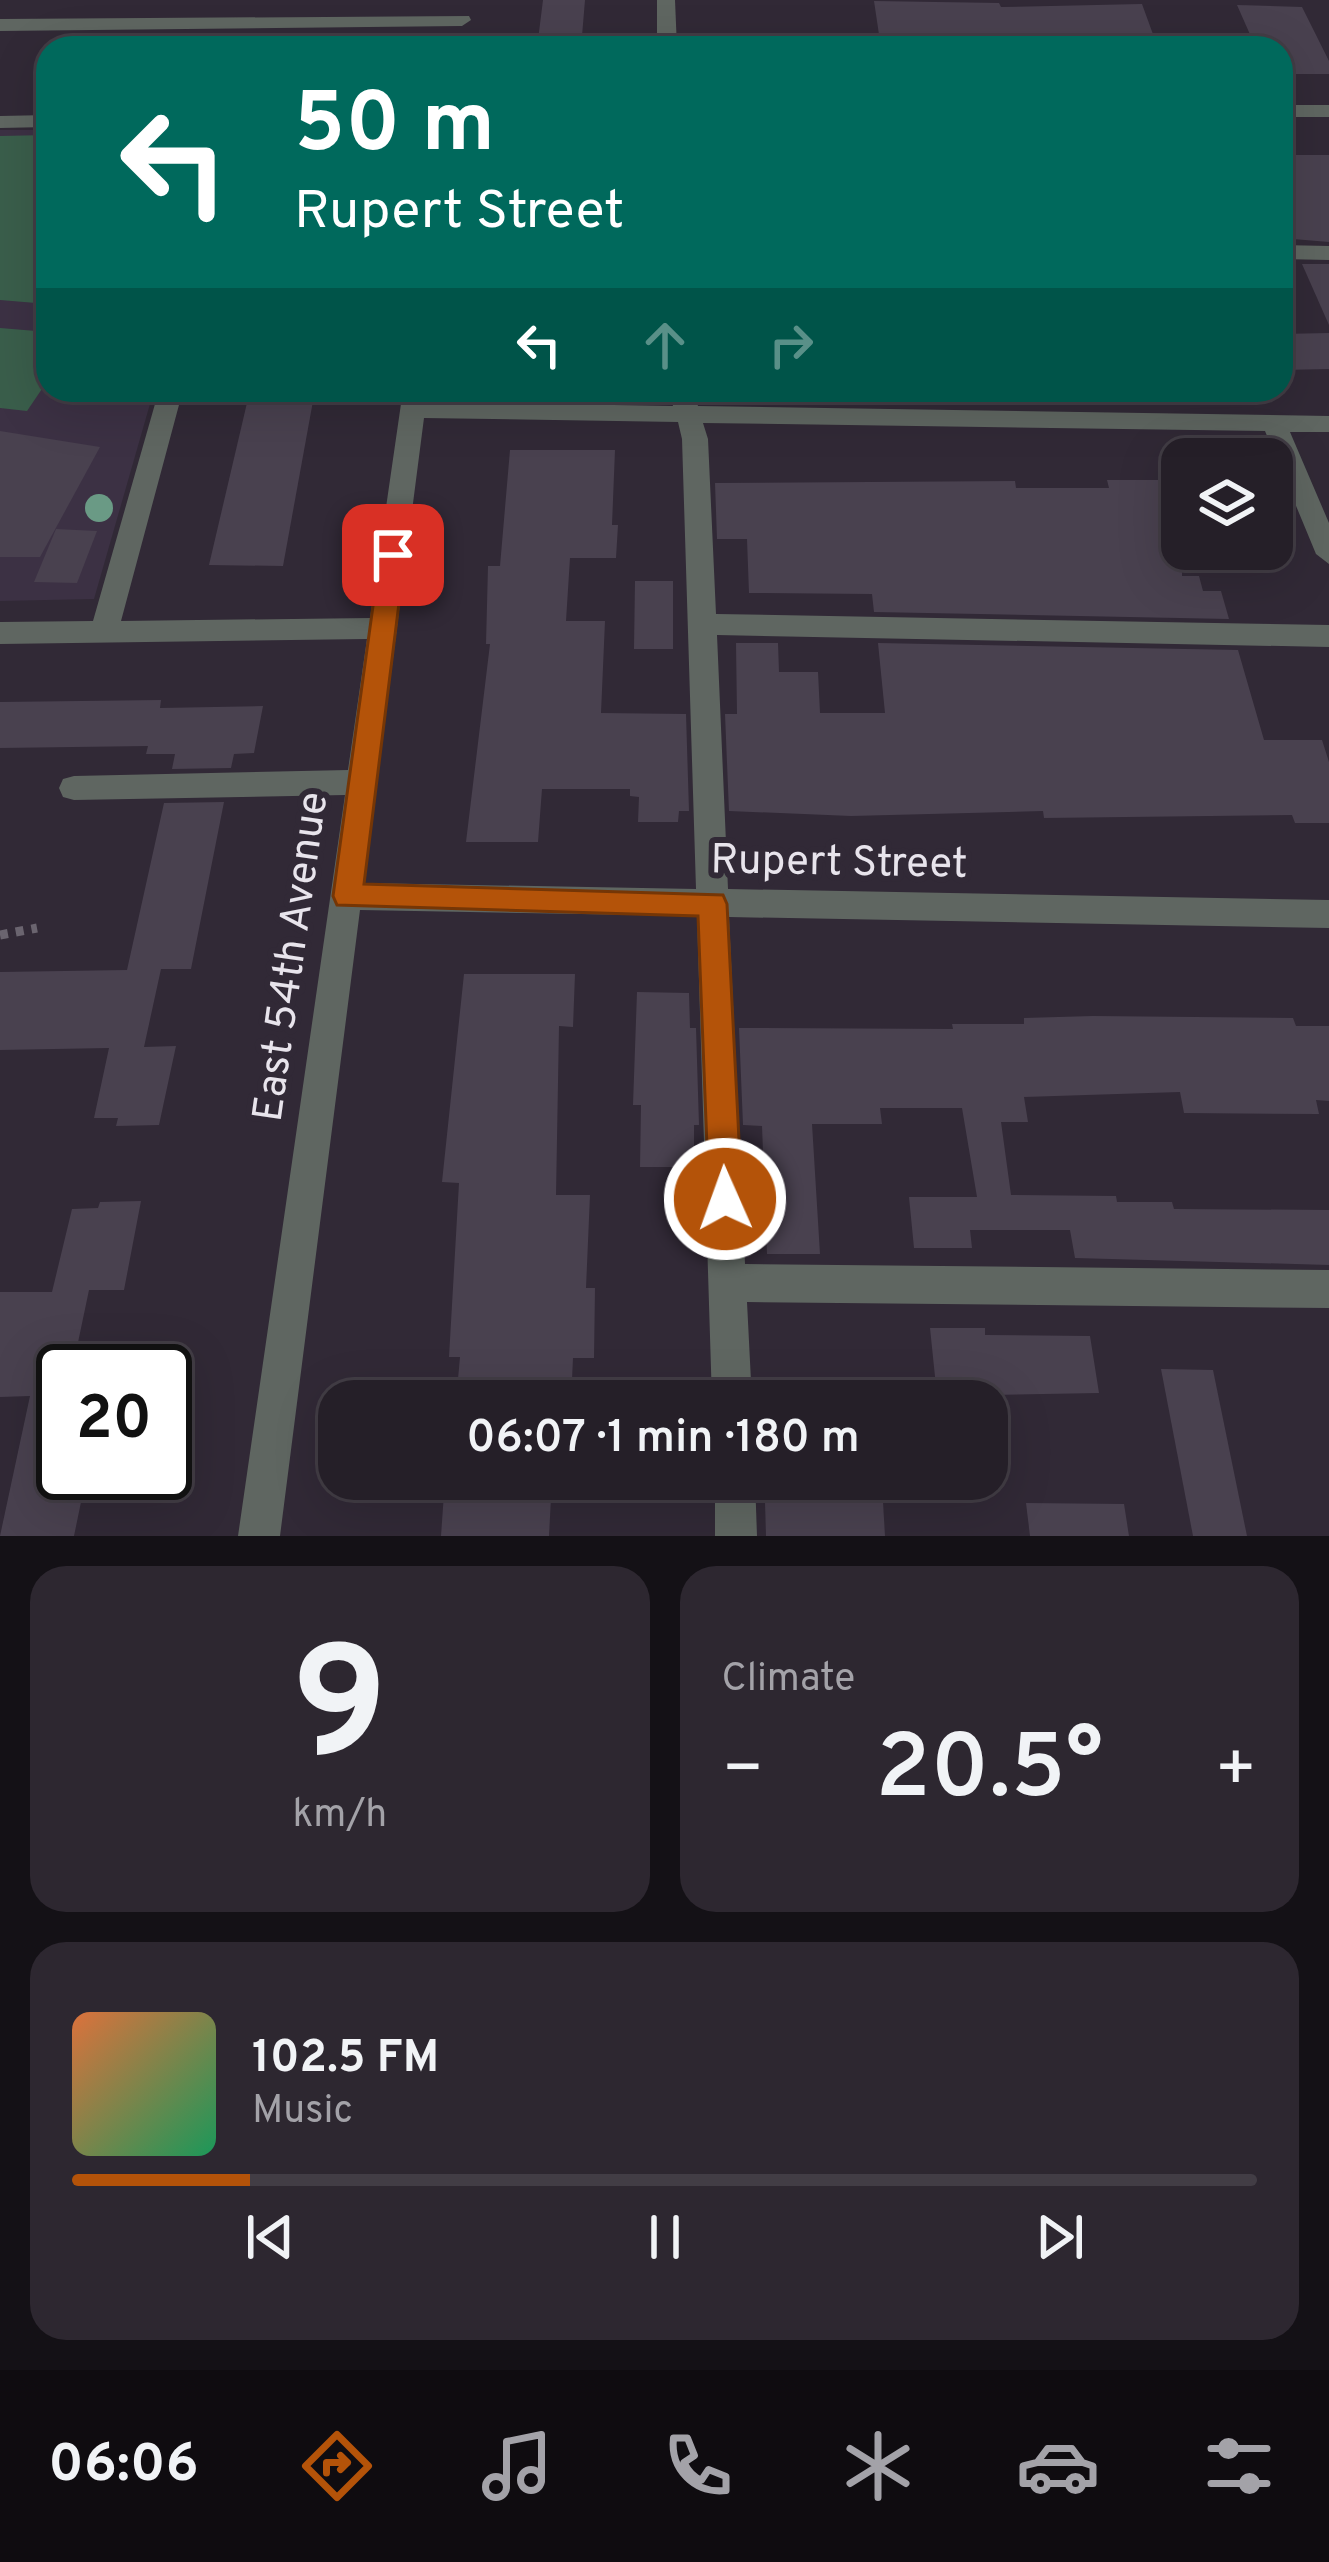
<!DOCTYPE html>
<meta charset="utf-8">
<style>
body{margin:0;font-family:Overpass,sans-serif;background:#2d2730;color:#f1f3f6;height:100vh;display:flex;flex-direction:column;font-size:45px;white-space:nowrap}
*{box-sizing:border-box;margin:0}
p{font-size:39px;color:#a3a2a8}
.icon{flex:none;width:66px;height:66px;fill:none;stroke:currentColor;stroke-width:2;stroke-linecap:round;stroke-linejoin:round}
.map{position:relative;height:1536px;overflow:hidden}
.side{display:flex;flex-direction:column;gap:30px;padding:30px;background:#141116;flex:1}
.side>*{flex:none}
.banner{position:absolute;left:36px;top:36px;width:1257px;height:366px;border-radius:36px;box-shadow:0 12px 48px #0002,0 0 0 3px #423d45;background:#00695c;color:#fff;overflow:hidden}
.tools{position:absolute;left:1161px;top:438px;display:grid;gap:24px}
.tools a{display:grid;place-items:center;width:132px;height:132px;border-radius:24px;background:#251f28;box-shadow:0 12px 48px #0002,0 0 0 3px #423d45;font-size:60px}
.speed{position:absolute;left:36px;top:1344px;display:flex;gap:24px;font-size:60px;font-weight:700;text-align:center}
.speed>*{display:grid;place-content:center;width:156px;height:156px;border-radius:50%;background:#251f28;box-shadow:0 12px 48px #0002,0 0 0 3px #423d45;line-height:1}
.speed .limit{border:6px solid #111;border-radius:18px;background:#fff;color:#111}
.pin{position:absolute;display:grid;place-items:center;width:102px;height:102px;color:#fff;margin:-51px;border-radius:24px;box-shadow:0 6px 18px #0006}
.me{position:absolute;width:132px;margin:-66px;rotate:358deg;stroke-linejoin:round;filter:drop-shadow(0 0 9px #0008)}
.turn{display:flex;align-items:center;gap:42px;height:252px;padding:0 60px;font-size:54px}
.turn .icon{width:156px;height:156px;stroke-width:2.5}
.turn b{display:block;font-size:84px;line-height:102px}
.lanes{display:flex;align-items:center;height:114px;padding:0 60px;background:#0003;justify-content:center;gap:60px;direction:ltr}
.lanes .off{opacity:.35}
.big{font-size:90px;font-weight:600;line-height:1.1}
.side .card{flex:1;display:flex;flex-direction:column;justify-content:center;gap:18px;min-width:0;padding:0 42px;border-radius:36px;background:#2d2730}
.side .dial{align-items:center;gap:0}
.dial b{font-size:156px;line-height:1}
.song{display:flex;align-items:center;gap:36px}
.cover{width:144px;height:144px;border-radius:18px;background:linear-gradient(135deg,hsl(20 70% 55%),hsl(150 70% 35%))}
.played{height:12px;border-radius:6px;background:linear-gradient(90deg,#b45309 15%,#423d45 15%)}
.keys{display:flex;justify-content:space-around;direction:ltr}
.heat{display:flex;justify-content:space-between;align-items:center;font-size:66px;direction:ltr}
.side .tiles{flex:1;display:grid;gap:30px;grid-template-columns:1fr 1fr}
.card:last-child{grid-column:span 2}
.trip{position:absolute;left:318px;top:1380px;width:690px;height:120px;border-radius:36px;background:#251f28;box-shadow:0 12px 48px #0002,0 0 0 3px #423d45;font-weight:600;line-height:120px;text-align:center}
.dock{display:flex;height:192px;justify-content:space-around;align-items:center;background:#0f0c10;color:#a3a2a8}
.dock .icon{width:84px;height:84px}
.dock .selected{color:#b45309}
.dock b{font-size:54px;color:#f1f3f6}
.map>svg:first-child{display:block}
.built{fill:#3c3144}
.green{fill:#3a5e4b}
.building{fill:#49414f}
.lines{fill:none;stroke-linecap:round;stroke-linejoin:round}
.path{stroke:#6a646f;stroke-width:9;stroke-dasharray:8 8;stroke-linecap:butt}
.minor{fill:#5f6661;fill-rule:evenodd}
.tree{fill:#6a9a85}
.route{fill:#b45309;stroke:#753606;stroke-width:3}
.labels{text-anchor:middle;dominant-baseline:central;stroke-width:12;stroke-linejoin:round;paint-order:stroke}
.street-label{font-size:42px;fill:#e8e4ec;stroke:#312936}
</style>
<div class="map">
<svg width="1329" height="1536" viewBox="0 0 1329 1536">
<rect width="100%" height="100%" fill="#312936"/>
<!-- built -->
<polygon class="built" points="0,130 48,130 48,390 154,390 94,599 0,601"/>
<!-- green -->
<g class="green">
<polygon points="48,135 48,304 0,300 0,136"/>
<polygon points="0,328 48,332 48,380 27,411 0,408"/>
</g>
<!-- building -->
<g class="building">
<polygon points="543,0 585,0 581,48 537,48"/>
<polygon points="874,1 999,3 1001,7 1142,4 1158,48 881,48"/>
<polygon points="1237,5 1302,7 1329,61 1329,74 1281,74 1281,48 1256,48"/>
<polygon points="1281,155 1329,155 1329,242 1281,238"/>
<polygon points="1302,264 1329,264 1329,325"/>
<polygon points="1329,333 1329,369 1281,370 1281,334"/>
<polygon points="250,390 315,390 283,566 209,565"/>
<polygon points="0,431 100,447 40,557 0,557"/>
<polygon points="510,450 615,450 612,525 618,525 616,558 570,558 566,621 605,621 601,713 686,714 689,811 679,811 678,822 638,822 639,797 630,796 630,789 542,789 538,842 466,842 490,644 486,644 488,566 500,566"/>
<polygon points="1107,480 1171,480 1182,522 1182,576 1199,576 1203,591 1221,591 1229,619 874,612 872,594 749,593 747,539 717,539 715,483 1015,481 1016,488 1109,488"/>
<polygon points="56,529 97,531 77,583 34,582"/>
<polygon points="635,581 673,581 673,649 634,649"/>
<polygon points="736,643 778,643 779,672 818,672 820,713 885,713 878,643 1238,650 1264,740 1322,740 1329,762 1329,823 1295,823 1292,815 1044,818 1043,811 851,816 729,811 725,714 737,714"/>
<polygon points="161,700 160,708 263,706 254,753 234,754 231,768 172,769 175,754 146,754 148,746 0,748 0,702"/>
<polygon points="224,802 191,969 161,969 144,1047 176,1046 159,1125 116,1126 118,1118 94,1118 109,1048 0,1050 0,972 127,970 164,803"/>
<polygon points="464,974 575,974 573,1027 559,1026 556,1195 590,1195 586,1288 595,1288 594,1358 573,1358 571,1401 456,1401 460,1357 449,1357 459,1183 442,1182"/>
<polygon points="637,992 689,993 690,1028 696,1028 699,1125 694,1125 694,1167 640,1167 641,1105 633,1105"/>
<polygon points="1093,1016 1293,1018 1296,1026 1329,1026 1329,1101 1316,1100 1319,1114 1184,1113 1180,1092 1024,1097 1028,1122 1001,1122 1011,1195 1116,1196 1117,1202 1172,1202 1174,1209 1329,1210 1329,1265 1075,1258 1070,1230 970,1230 972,1248 914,1248 909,1197 977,1197 962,1108 880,1108 882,1124 812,1124 820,1254 767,1254 762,1126 743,1125 739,1028 953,1029 952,1024 1024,1024 1024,1018"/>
<polygon points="141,1201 124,1290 89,1290 72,1371 63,1371 63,1473 87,1473 74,1536 0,1536 30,1396 0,1397 0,1292 52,1292 72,1209 98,1208 100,1202"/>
<polygon points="930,1328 985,1328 985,1335 1090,1336 1099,1393 937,1396"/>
<polygon points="1161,1369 1213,1370 1247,1536 1193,1536"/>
<polygon points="445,1479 552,1479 549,1536 441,1536"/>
<polygon points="765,1502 883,1502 885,1536 766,1536"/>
<polygon points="1026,1503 1124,1504 1129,1536 1030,1536"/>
</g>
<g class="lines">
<!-- path -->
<polyline class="path" points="0,935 37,928"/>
<!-- minor -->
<g class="minor">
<polygon points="657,0 675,0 677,48 657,48"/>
<polygon points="469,16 471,20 462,26 0,31 0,19"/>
<rect x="1281" y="105" width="48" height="12"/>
<polygon points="48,115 48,127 0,128 0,116"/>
<polygon points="1281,245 1329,246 1329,260 1281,259"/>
<path d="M159,390h24l-62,231 249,-3 33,-228h24l-1,12 247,4 -4,-16h24l5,16 631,10v16h-39l39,91v41l-13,-10 -51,-123 -562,-8 5,16 8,175 613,11v22l-612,-12 11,254 601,11v28l-600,-11 16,347 584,6v38l-582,-6 5,99h-40l-15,-485 -337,-6 -80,626h-42l107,-741 -271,5 -11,-3 -4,-9 4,-9 11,-3 274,-6 19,-131 -367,5v-22l93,-1zM424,418l254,4 4,17 14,450 -332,-6z"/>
<polygon points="715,1479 755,1479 757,1536 715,1536"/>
</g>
</g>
<!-- trees -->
<circle class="tree" cx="99" cy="508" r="14"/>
<!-- route -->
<polygon class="route" points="393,546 405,555 364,884 723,895 727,904 742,1199 737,1210 725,1215 713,1210 709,1199 698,916 337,905 333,896 380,555"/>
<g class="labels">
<!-- street labels -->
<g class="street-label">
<text transform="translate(839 864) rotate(1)">Rupert Street</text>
<text transform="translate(293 957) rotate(-82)">East 54th Avenue</text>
</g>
</g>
</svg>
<div class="tools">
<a><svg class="icon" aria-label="layers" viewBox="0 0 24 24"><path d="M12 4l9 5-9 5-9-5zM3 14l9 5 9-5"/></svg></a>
</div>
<div class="speed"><div class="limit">20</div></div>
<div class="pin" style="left:393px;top:555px;background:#d93025"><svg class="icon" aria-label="arrive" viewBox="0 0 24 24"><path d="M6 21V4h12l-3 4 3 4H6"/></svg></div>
<svg class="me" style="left:725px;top:1199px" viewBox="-20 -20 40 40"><circle r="17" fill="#b45309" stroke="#fff" stroke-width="3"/><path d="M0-11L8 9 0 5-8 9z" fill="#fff"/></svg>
<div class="trip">06:07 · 1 min · 180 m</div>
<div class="banner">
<div class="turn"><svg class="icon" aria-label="left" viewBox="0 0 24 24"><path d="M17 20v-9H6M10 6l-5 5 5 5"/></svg><div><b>50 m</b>Rupert Street</div></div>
<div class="lanes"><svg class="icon" aria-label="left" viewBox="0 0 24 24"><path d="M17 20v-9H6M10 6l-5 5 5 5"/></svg><svg class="icon off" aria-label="ahead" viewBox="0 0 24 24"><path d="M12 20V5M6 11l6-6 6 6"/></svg><svg class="icon off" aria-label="right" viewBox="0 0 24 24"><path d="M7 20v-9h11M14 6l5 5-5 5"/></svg></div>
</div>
</div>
<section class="side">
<div class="tiles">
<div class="card dial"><b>9</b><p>km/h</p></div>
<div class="card"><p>Climate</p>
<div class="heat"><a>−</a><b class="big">20.5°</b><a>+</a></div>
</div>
<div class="card">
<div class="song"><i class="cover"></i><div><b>102.5 FM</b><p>Music</p></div></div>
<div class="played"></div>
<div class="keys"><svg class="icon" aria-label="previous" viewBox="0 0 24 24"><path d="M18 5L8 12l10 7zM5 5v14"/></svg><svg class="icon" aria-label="pause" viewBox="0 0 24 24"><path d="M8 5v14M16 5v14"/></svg><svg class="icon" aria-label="next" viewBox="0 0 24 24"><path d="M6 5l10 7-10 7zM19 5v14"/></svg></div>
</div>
</div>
</section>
<nav class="dock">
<b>06:06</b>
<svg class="icon selected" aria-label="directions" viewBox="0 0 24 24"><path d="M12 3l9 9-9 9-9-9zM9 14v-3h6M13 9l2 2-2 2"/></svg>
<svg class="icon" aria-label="music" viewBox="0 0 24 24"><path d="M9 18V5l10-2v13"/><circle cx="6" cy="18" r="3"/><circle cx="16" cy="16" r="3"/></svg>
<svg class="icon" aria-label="phone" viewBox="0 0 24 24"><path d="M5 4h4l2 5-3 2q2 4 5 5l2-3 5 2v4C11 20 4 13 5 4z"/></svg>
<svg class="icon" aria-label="climate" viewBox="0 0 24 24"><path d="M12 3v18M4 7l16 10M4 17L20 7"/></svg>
<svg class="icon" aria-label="car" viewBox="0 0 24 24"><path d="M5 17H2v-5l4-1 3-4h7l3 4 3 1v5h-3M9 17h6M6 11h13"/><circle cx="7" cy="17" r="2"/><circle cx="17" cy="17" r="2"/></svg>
<svg class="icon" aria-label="filters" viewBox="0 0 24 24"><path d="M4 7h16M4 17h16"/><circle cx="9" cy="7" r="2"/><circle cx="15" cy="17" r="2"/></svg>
</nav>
